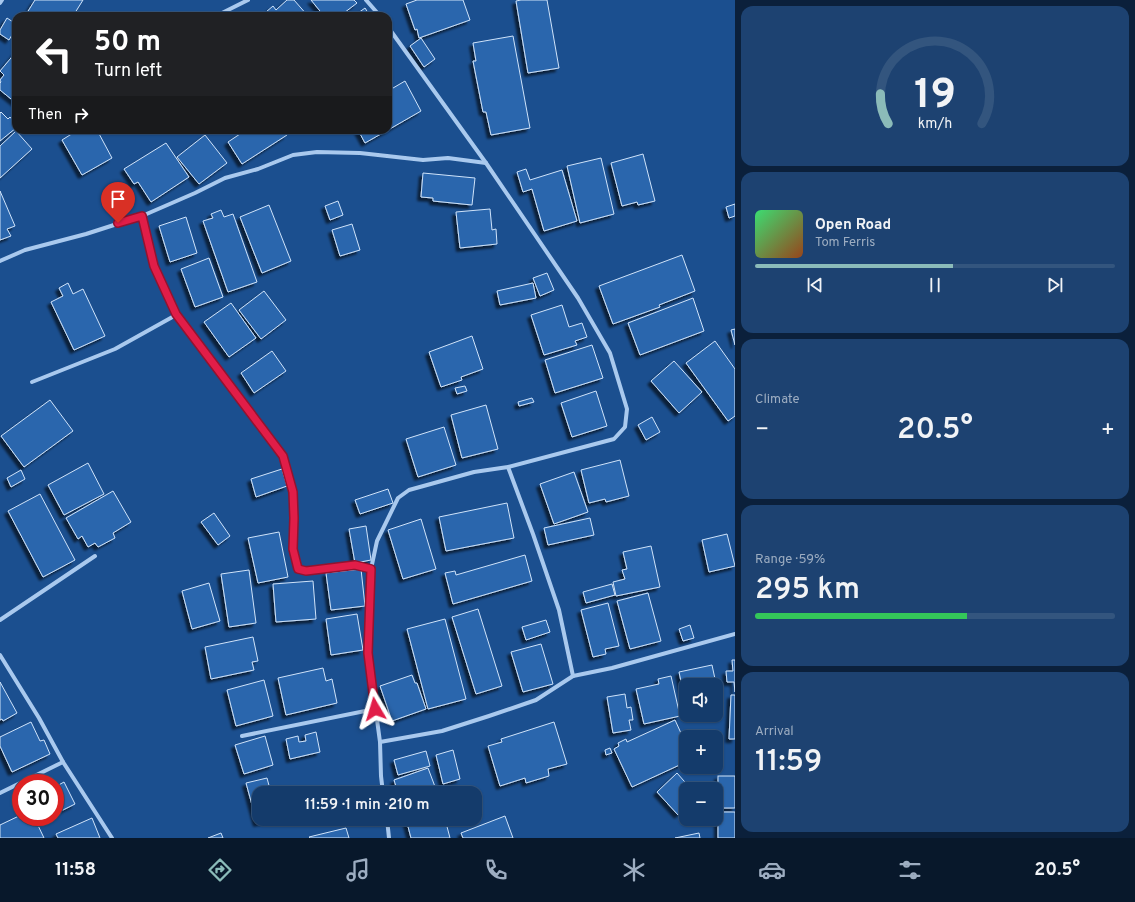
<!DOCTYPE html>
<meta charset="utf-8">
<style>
body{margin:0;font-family:Overpass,sans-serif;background:#1d4271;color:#f1f3f6;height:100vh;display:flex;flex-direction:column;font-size:15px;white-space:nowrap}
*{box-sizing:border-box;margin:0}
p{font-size:13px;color:#9dadc1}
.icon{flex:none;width:22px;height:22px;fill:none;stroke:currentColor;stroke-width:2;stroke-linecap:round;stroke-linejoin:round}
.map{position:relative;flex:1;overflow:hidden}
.panel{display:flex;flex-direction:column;gap:6px;padding:6px;background:#0b203b;width:400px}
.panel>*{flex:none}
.banner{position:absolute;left:12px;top:12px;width:380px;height:122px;border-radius:12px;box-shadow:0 1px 3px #0004,0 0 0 1px #33557e;background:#202124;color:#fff;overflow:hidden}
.controls{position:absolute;left:679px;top:678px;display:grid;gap:8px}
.controls a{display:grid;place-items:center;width:44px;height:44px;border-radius:8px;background:#143b6b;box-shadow:0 1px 3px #0004,0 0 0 1px #33557e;font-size:20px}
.speed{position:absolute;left:12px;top:774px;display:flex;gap:8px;font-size:20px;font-weight:700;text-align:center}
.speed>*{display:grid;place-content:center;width:52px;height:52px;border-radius:50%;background:#143b6b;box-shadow:0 1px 3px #0004,0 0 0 1px #33557e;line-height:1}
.speed .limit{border:6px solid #d22;background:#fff;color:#111}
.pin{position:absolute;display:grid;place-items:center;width:34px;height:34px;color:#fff;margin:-41px -17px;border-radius:50% 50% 50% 0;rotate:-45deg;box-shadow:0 0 4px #0007}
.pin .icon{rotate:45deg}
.me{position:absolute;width:44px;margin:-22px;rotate:353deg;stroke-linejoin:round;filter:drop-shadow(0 0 3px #0008)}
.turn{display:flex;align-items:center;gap:14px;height:84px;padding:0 16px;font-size:18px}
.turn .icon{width:52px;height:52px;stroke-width:2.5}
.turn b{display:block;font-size:28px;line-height:34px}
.then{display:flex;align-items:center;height:38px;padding:0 16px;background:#0003;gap:8px;font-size:15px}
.big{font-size:30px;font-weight:600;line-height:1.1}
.panel .tile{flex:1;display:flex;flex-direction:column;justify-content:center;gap:6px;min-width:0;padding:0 14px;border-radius:12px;background:#1d4271}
.panel .dial{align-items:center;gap:0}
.dial svg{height:104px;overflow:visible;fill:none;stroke:#33557e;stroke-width:7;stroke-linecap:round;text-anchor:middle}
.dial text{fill:#f1f3f6;stroke:none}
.song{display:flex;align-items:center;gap:12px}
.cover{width:48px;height:48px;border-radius:6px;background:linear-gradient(135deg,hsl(140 70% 55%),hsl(20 70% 35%))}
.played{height:4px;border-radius:2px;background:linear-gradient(90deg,#8bbbb9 55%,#33557e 55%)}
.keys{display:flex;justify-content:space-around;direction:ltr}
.heat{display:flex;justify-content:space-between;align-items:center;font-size:22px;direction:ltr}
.charge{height:6px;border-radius:3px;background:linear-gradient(90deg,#34c759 59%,#33557e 0)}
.trip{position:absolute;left:252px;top:786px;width:230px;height:40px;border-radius:12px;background:#143b6b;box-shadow:0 1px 3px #0004,0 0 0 1px #33557e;font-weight:600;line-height:40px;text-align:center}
.tabs{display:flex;height:64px;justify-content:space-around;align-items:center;background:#08182b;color:#9dadc1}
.tabs .icon{width:28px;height:28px}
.tabs .on{color:#8bbbb9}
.tabs b{font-size:18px;color:#f1f3f6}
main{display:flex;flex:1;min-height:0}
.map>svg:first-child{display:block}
.building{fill:#2a66ad;stroke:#cfe3fa;filter:url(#shadow)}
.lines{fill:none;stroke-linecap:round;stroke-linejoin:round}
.minor{stroke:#a9c9ee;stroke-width:4}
.route-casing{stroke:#92132f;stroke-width:10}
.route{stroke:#e11d48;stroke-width:7}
</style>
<main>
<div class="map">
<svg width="735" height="838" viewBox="0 0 735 838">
<defs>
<filter id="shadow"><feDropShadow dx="-3.5" dy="3.5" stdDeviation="1" flood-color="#0009"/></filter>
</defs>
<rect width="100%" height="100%" fill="#1b4f8f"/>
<!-- building -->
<g class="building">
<polygon points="35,0 83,0 73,16 25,16"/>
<polygon points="287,0 294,0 308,16 270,16 266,12 273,6 276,10"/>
<polygon points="311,0 354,0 357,3 340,16 324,16"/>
<polygon points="417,0 463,0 470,20 419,38 417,29 415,30 406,4"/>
<polygon points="521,0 547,0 559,68 528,73 516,1"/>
<polygon points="365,8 370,16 354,16"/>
<polygon points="7,18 16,24 16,28 9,40 0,34 0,30"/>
<polygon points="513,36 530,128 491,135 486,112 483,112 473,61 476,61 473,43"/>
<polygon points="421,38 435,59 424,67 410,46"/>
<polygon points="16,52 16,103 0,90 0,83 1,82 0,80 4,75 0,71"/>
<polygon points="405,81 421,111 388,130 388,91"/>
<polygon points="1,112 8,119 10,117 16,124 16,128 0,141 0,113"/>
<polygon points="78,130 97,130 112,158 82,175 62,140"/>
<polygon points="246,130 283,130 287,135 242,164 228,142"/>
<polygon points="358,130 388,130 365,143"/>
<polygon points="16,131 32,149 0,178 0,146"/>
<polygon points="205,135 227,163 199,184 177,157"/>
<polygon points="166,143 189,177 151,202 138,182 134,184 124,169"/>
<polygon points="643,154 655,201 638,205 637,202 622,206 611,163"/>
<polygon points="601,158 614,214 580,223 567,166"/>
<polygon points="526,169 530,180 562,170 577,221 544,231 532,189 523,192 517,172"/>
<polygon points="423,173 475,178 472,205 433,201 433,198 421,197"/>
<polygon points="0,191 15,226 7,229 11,236 0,240"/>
<polygon points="338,201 343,215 330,220 325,206"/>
<polygon points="735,204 735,216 729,218 726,207"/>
<polygon points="269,205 291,261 262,273 240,217"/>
<polygon points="490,209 492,230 496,229 497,244 460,248 456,212"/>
<polygon points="221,210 224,217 233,214 257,282 228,292 203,221 213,218 211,214"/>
<polygon points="186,217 197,253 170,262 159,226"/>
<polygon points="352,224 360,250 340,256 332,230"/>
<polygon points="682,255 695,291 659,305 660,307 613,324 599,286"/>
<polygon points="209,258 223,297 195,307 181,269"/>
<polygon points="547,273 554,290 540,296 533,278"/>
<polygon points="68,283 73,294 83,289 105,336 74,350 51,302 63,296 59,288"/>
<polygon points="533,283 536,298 500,305 497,291"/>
<polygon points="264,291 286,320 261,339 239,310"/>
<polygon points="693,298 704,331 640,355 628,323"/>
<polygon points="231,303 256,338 229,357 204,322"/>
<polygon points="562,305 569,327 582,323 587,337 575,341 577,345 544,355 531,315"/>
<polygon points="735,329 735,345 731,330"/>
<polygon points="472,336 483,369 461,377 462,380 441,387 429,352"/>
<polygon points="715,341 735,369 735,416 728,421 686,363"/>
<polygon points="592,345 603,378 555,393 545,360"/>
<polygon points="272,351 286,371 254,393 241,373"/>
<polygon points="674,361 702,392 679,413 651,381"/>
<polygon points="465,386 467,391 457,394 455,388"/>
<polygon points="596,391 607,426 572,437 561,403"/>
<polygon points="532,398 534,402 519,406 518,402"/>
<polygon points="50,400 73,431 24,467 1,436"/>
<polygon points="486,405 498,449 462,458 451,415"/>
<polygon points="652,417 660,432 646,440 638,425"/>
<polygon points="444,427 456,465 418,477 406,439"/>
<polygon points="620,460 629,496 606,502 605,499 589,503 581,470"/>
<polygon points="88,463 104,494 64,515 48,485"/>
<polygon points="282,469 287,486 256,497 251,479"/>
<polygon points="21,470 25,479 11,487 7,478"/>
<polygon points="574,472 588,512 554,524 540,484"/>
<polygon points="388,489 393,503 360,514 355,500"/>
<polygon points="113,491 131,522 113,533 115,538 98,547 95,543 88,547 82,536 78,539 66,518"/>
<polygon points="40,494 75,560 43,577 8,511"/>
<polygon points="507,503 514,538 446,551 439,517"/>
<polygon points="214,513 230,536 218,545 201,522"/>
<polygon points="590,518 594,535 548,545 544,528"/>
<polygon points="421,519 436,569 403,579 388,530"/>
<polygon points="366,526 371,560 355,563 349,529"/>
<polygon points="279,532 288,577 258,583 248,538"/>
<polygon points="727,534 735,566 709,572 702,540"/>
<polygon points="651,546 660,587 616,596 613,582 625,579 622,570 627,569 623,552"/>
<polygon points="525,555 532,581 453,604 445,573 455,571 456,575"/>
<polygon points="361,569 365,606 331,610 326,573"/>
<polygon points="249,570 256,623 229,627 221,574"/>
<polygon points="313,581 316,619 276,622 273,584"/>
<polygon points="209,583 220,621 192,629 182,591"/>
<polygon points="612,584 615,595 586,603 583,592"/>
<polygon points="648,593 661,641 630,649 617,601"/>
<polygon points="608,603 619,646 605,649 606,654 593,657 581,610"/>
<polygon points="478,609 502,686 476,694 452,617"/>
<polygon points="357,614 363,650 331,655 326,619"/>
<polygon points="445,619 466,699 428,709 407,629"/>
<polygon points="546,620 550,632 526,640 522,627"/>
<polygon points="690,625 694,638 683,641 679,629"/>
<polygon points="253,637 258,661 252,662 254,670 211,679 205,647"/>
<polygon points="541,644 553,684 523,692 511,652"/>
<polygon points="732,660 735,660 735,692 734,682 727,682 726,671 733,671"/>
<polygon points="712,665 718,693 716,694 716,685 686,685 686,700 685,700 679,672"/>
<polygon points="323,668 326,681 332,679 337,703 286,715 278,678"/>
<polygon points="412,675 415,683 417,683 426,709 392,721 380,686"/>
<polygon points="671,676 680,716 644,724 636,689 659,684 658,679"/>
<polygon points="264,680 273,716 236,726 227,690"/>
<polygon points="0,682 17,713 3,721 2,719 0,720"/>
<polygon points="625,694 627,708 631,707 633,720 629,720 631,730 613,733 607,697"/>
<polygon points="731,695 735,695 735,739 729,739"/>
<polygon points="675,720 686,744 686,762 632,787 614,749 619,746 618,743 626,739 627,742"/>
<polygon points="31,722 40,741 44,740 50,754 12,772 0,746 0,737"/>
<polygon points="554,722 567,764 548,769 549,776 526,783 525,778 500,786 488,746 502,742 501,739"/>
<polygon points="316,732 320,752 290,759 286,739 298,736 299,742 306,741 305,735"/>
<polygon points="265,736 273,765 244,774 235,745"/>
<polygon points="610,748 612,753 606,755 605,750"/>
<polygon points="453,750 460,779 443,784 436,755"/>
<polygon points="426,751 430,766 398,775 394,760"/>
<polygon points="428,768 437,792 398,793 394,780"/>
<polygon points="677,773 691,789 686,789 686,808 678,815 657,792"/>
<rect x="718" y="776" width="17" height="32"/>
<polygon points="267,778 271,793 259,793 259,819 273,819 257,823 246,783"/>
<polygon points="64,782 75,804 55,814 55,787"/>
<rect x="718" y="812" width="17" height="26"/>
<polygon points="21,815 21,817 34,817 44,838 0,838 0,825"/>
<polygon points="505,816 513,838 463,838 461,833"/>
<polygon points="92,818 100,838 58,838 56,834"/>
<polygon points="406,819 445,819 450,838 411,838"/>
<polygon points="346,828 349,838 310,838 309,837"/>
<polygon points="221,833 223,838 208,838"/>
<polygon points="699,833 700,838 675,838"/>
</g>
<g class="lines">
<!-- minor -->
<g class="minor">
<polyline points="366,0 380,16"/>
<polyline points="0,3 2,0"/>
<polyline points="216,16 248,0"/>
<polyline points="142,216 154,266 176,315 283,456 293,492 295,518 293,549 298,569 306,571 355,565 371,569 377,541 398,498 409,490 474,472 508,467 614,439 625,427 627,409 610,353 578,298 486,163 388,27"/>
<polyline points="0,261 25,250 86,234 142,216 195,193 225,178 258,169 293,155 317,152 360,153 423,160 448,158 486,163"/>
<polyline points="32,382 115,349 176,315"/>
<polyline points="508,467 533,534 559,610 573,676"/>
<polyline points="371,569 368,653 380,742"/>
<polyline points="0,620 95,556"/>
<polyline points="0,655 39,718 63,762 112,838"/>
<polyline points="242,736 375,709"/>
<polyline points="0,793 63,762"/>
<polyline points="383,793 381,776 380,742 442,731 489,716 536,700 573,676 612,668 735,634"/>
<polyline points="387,819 389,838"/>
</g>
</g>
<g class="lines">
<!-- route casing -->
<g class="route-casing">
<polyline id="route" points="118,223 142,216 154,266 176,314 283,456 293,492 294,518 293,549 298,569 306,571 355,565 371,569 368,653 375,709"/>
</g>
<!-- route -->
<use href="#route" class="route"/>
</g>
</svg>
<div class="controls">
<a><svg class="icon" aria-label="sound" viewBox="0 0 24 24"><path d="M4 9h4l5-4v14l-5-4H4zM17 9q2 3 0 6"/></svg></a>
<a>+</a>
<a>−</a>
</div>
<div class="speed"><div class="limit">30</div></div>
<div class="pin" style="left:118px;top:223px;background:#d93025"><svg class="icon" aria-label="arrive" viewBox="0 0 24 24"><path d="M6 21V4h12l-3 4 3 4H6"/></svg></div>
<svg class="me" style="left:375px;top:709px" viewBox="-20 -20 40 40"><path d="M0-17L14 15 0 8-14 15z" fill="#e11d48" stroke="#fff" stroke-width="4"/></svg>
<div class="trip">11:59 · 1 min · 210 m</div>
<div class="banner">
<div class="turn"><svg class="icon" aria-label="left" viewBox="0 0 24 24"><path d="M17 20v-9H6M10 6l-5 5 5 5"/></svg><div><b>50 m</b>Turn left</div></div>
<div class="then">Then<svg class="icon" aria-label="right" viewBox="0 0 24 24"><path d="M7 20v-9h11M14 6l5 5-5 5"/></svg></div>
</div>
</div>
<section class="panel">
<div class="tile dial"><svg viewBox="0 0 100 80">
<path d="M14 69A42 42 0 1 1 86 69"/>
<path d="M14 69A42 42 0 0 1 8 46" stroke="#8bbbb9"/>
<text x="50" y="56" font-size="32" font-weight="700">19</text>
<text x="50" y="72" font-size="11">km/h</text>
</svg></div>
<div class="tile">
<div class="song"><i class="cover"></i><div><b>Open Road</b><p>Tom Ferris</p></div></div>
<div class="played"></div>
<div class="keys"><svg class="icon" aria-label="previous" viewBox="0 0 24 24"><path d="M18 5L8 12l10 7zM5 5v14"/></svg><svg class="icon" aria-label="pause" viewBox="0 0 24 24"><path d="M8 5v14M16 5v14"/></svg><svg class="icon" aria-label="next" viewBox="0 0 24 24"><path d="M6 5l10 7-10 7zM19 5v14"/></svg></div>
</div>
<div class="tile"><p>Climate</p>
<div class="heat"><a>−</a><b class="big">20.5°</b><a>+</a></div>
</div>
<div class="tile"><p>Range · 59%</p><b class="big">295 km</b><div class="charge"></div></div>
<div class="tile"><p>Arrival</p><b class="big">11:59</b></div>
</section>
</main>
<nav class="tabs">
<b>11:58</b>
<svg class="icon on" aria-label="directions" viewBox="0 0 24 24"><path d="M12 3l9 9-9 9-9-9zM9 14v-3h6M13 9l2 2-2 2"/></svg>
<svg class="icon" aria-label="music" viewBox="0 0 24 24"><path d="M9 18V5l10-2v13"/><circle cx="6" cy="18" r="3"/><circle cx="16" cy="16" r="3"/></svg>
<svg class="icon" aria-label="phone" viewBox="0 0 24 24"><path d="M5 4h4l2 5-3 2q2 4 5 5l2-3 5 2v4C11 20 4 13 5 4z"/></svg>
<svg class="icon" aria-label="climate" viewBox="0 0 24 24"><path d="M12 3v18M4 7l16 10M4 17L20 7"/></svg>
<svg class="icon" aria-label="car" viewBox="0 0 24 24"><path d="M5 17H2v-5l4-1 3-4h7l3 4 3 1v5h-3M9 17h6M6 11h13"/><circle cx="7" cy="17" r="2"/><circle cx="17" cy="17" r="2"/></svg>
<svg class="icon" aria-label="filters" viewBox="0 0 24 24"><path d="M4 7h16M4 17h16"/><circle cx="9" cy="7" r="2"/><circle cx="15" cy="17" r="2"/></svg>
<b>20.5°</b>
</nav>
